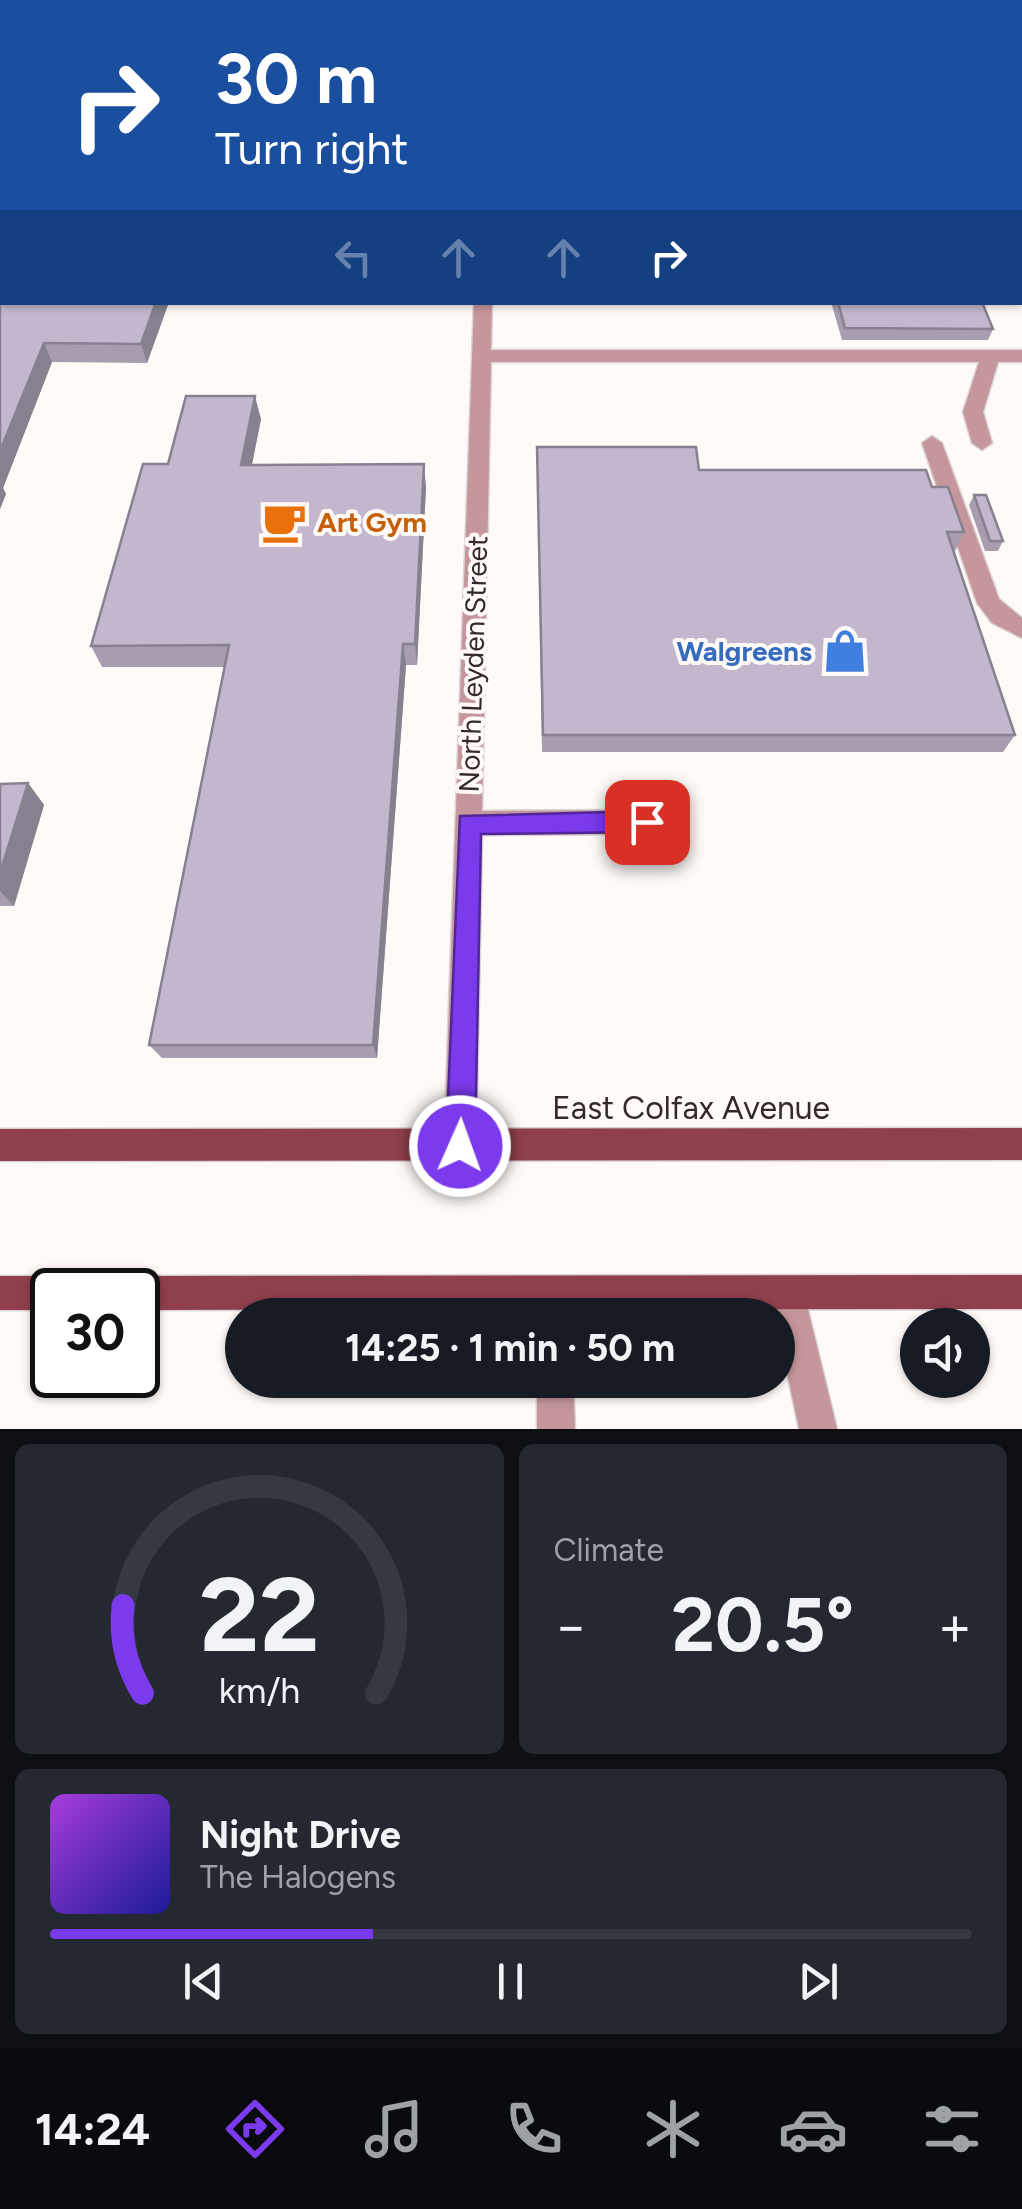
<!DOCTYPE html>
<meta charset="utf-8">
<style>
body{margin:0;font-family:Figtree,sans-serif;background:#242831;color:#f1f3f6;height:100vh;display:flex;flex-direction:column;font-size:38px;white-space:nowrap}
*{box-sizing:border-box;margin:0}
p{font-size:32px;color:#9ea1a6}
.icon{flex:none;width:55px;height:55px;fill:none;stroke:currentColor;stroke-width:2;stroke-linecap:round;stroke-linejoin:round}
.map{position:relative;height:1429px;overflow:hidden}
.panel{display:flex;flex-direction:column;gap:15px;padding:15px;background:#0d0f14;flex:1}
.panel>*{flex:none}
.hud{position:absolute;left:0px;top:0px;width:1022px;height:305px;box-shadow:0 2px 8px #0004;background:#1a4fa0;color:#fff;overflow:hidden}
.controls{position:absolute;left:900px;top:1308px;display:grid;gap:20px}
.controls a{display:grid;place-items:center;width:90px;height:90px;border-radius:50%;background:#171b24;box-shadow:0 2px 8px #0004;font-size:50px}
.speed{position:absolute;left:30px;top:1268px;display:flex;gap:20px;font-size:50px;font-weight:700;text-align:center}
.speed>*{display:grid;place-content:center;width:130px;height:130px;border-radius:50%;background:#171b24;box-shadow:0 2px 8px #0004;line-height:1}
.speed .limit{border:5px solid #111;border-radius:15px;background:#fff;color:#111}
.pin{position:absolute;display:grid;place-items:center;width:85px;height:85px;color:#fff;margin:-42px;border-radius:20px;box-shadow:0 5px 15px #0006}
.me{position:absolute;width:110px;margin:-55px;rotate:2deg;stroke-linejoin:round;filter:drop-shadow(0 0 8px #0008)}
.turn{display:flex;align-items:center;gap:35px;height:210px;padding:0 50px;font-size:45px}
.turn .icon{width:130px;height:130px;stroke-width:2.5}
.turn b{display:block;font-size:70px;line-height:85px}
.lanes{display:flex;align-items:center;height:95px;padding:0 50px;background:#0003;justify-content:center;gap:50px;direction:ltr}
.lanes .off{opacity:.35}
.big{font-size:75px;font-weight:700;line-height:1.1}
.panel .widget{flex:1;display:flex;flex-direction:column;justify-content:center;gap:15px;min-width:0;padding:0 35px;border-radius:15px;background:#242831}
.panel .dial{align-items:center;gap:0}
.dial svg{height:260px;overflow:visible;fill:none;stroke:#363941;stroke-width:7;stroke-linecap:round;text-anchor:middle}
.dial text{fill:#f1f3f6;stroke:none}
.song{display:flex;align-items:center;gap:30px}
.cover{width:120px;height:120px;border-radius:15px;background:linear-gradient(135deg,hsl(280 70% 55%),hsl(240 70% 35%))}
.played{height:10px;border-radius:5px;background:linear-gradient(90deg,#7c3aed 35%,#363941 35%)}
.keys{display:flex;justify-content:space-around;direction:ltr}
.heat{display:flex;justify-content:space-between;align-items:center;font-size:55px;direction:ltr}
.panel .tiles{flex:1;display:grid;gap:15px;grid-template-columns:1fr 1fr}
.widget:last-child{grid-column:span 2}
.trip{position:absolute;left:225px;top:1298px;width:570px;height:100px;border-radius:50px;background:#171b24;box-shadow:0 2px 8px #0004;font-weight:700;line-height:100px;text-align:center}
.tab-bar{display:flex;height:160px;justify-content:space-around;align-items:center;background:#090b0e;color:#9ea1a6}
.tab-bar .icon{width:70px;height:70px}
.tab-bar .selected{color:#7c3aed}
.tab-bar b{font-size:45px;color:#f1f3f6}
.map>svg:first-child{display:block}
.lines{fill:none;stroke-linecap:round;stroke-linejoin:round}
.minor-casing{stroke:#dad5d2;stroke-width:3}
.major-casing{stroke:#dad5d2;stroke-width:3}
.minor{fill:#c5969b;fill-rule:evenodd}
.major{fill:#90404d;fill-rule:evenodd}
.wall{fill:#a79daf}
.shaded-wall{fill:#88808f}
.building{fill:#c2b7cc;stroke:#88808f;stroke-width:2.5}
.route{fill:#7c3aed;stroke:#51269a;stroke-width:2.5}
.labels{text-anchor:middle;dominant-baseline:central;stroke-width:8;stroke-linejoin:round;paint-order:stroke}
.food-label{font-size:28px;font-weight:bold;fill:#c56008;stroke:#fffaf8;text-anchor:start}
.shop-label{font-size:28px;font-weight:bold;fill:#366cbe;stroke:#fffaf8;text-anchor:end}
.street-label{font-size:28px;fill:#342b26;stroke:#fffaf8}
.near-street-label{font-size:32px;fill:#342b26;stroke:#fffaf8}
</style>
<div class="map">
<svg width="1022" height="1429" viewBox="0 0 1022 1429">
<rect width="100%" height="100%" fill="#fffaf8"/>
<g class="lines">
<!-- minor casing -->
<g class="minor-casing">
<g id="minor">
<rect x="483" y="0" width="12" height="2"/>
<polygon points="895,0 907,0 908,2 896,2"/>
<rect x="1020" y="71" width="2" height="8"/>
<polygon points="2,141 2,154 0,155 0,142"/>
<rect x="1020" y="229" width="2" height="14"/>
<polygon points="474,302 492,302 491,350 1022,350 1022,362 998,362 983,412 992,443 982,450 972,443 963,412 979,362 491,362 482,811 647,810 656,814 660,822 656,830 647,834 482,835 476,1146 471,1157 460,1162 449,1157 444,1146"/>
<polygon points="932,436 942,443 999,599 1022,618 1022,638 992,623 977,603 922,443"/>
<polygon points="787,1276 799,1281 804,1293 837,1429 799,1429 770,1293 775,1281"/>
<polygon points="537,1380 573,1380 575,1429 537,1429"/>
</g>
</g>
<!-- major casing -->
<g class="major-casing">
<g id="major">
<rect x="0" y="112" width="2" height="8"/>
<rect x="1020" y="114" width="2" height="8"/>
<polygon points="1022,1128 1022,1160 0,1161 0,1129"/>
<polygon points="1022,1275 1022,1309 138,1310 138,1290 122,1290 126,1281 138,1276"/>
<polygon points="0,1276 52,1276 64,1281 68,1290 52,1290 52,1310 0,1310"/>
</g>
</g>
<!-- minor -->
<use href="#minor" class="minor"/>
<!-- major -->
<use href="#major" class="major"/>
</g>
<!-- wall -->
<g class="wall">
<polygon points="0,298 169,302 147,363 52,362 3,488 6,494 0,509"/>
<polygon points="831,302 982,302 993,329 988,340 842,340"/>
<polygon points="261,419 252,465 426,487 417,665 406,665 377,1058 162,1058 149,1045 225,667 102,667 91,646"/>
<polygon points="537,447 699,470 932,487 964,532 955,551 953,551 1015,735 1003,752 542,752"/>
<polygon points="974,495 1003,541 998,551 985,551 969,505"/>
<polygon points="28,783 44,805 14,906 0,906 0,784"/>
</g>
<!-- shaded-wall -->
<g class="shaded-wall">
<polygon points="0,0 8,0 6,2 2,2 2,8 0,12"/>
<polygon points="156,302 169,302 147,363 141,344"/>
<polygon points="44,343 52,362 3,488 6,494 0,509 0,451"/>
<polygon points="255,396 261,419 247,488 241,465"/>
<polygon points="424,464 426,487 417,665 415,644"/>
<polygon points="403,644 406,665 377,1058 373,1045"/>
<polygon points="28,783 44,805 14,906 0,891 0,873"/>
</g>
<!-- building -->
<g class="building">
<polygon points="148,0 387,0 387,2 147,2"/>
<polygon points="2,293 2,302 156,302 141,344 44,343 0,451 0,298"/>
<polygon points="838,302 982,302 993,329 845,328"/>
<polygon points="186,396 255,396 241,465 424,464 415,644 403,644 373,1045 149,1045 229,645 91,646 143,464 168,464"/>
<polygon points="537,447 696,447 699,470 926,470 932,487 948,487 964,532 947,532 1015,735 543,735"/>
<polygon points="974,495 986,495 1003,541 990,541"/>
<polygon points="28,783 0,873 0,784"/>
</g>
<!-- route -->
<polygon class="route" points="647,811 659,822 647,832 481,834 475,1146 471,1156 460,1161 450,1156 446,1146 460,816"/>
<!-- icons -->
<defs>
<g id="cafe-bare" transform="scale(3.45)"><path d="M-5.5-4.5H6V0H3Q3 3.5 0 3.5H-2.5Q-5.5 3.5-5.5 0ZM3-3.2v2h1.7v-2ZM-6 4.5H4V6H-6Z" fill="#e8710a" stroke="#fffaf8" stroke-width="2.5" paint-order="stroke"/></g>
<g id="shop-bare" transform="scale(3.45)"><path d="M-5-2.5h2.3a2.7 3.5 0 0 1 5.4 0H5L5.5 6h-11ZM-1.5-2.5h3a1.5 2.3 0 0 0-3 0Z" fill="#3f7fe0" stroke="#fffaf8" stroke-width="2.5" paint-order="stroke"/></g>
</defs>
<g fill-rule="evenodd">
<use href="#cafe-bare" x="284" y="522"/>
<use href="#shop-bare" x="845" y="651"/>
</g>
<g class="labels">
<!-- food labels -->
<g class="food-label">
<text x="317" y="522">Art Gym</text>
</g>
<!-- shop labels -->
<g class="shop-label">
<text x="812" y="651">Walgreens</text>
</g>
<!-- street labels -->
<g class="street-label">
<text transform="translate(473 664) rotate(-88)">North Leyden Street</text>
</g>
<!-- near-street labels -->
<g class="near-street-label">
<text x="691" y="1108">East Colfax Avenue</text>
</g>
</g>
</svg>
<div class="controls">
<a><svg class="icon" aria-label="sound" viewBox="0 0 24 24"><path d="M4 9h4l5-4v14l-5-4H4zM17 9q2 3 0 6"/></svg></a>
</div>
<div class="speed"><div class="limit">30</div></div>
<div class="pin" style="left:647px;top:822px;background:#d93025"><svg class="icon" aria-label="arrive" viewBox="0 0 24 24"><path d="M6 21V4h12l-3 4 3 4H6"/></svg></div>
<svg class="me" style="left:460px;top:1146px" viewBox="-20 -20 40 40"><circle r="17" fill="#7c3aed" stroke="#fff" stroke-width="3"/><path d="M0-11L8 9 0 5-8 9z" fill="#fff"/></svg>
<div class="trip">14:25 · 1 min · 50 m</div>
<div class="hud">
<div class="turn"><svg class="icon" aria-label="right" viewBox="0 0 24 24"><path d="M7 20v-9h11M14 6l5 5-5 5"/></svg><div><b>30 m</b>Turn right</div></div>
<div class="lanes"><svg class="icon off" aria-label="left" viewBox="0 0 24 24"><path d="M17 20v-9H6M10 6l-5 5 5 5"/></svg><svg class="icon off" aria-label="ahead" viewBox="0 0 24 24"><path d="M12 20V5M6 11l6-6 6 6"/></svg><svg class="icon off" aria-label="ahead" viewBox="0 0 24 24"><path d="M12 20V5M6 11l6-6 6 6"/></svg><svg class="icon" aria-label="right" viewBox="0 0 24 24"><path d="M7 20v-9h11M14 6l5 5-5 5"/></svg></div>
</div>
</div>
<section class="panel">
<div class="tiles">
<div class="widget dial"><svg viewBox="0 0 100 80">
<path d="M14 69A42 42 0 1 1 86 69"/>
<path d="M14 69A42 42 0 0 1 8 42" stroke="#7c3aed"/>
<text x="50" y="56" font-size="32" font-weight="700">22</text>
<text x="50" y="72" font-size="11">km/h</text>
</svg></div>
<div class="widget"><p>Climate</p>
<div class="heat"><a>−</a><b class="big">20.5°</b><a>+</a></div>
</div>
<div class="widget">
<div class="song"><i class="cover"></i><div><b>Night Drive</b><p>The Halogens</p></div></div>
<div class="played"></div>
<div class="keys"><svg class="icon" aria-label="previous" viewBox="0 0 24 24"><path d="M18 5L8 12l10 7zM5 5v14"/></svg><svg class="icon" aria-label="pause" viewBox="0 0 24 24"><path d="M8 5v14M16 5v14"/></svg><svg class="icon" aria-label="next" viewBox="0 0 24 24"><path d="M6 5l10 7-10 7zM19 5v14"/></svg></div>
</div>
</div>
</section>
<nav class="tab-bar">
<b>14:24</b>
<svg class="icon selected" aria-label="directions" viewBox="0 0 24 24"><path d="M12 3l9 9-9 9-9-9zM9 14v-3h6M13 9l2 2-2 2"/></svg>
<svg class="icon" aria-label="music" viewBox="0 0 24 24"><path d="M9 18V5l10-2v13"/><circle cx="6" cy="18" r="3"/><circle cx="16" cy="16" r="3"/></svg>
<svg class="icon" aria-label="phone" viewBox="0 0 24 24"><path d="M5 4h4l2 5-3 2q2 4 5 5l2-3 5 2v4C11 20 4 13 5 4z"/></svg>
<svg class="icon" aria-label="climate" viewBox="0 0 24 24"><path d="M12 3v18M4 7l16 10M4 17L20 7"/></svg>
<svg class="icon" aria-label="car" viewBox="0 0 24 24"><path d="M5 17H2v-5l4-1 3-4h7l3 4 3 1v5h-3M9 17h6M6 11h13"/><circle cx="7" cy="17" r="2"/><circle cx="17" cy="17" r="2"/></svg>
<svg class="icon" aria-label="filters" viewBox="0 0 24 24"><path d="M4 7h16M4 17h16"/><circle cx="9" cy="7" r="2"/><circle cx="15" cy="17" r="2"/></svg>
</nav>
